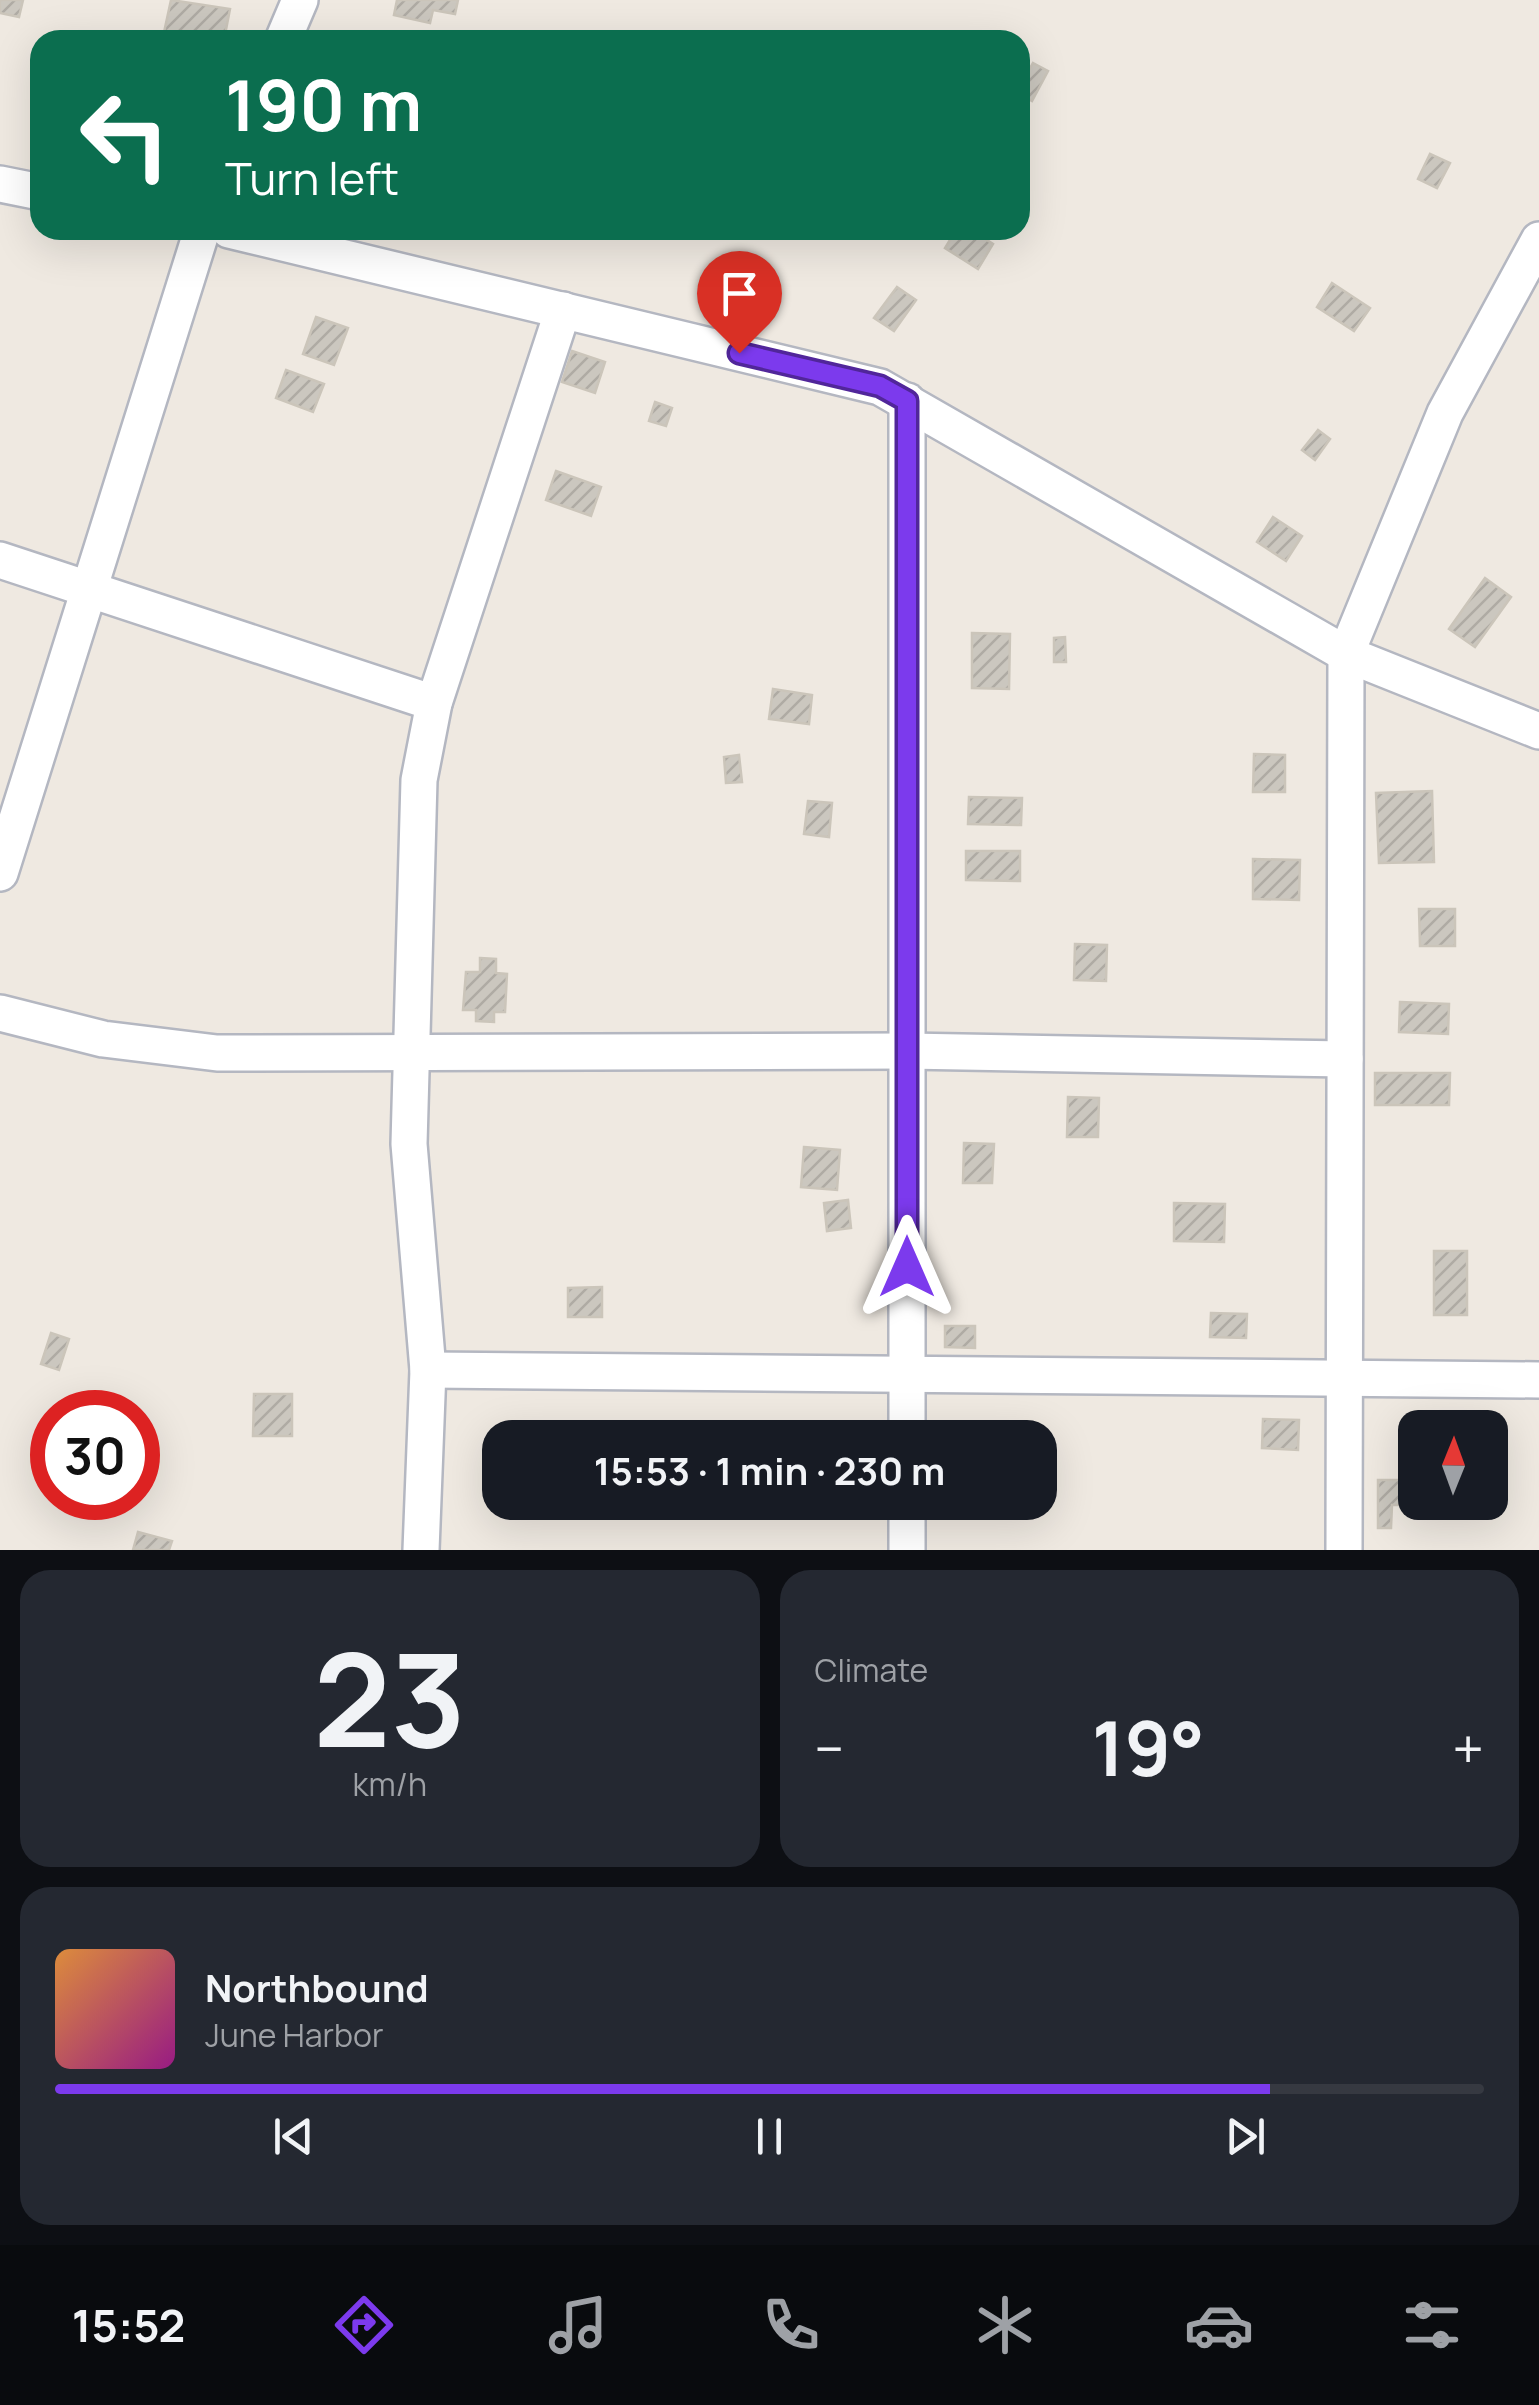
<!DOCTYPE html>
<meta charset="utf-8">
<style>
body{margin:0;font-family:Manrope,sans-serif;background:#242831;color:#f1f3f6;height:100vh;display:flex;flex-direction:column;font-size:38px;white-space:nowrap}
*{box-sizing:border-box;margin:0}
p{font-size:32px;color:#9ea1a6}
.icon{flex:none;width:55px;height:55px;fill:none;stroke:currentColor;stroke-width:2;stroke-linecap:round;stroke-linejoin:round}
.map{position:relative;height:1550px;overflow:hidden}
.sheet{display:flex;flex-direction:column;gap:20px;padding:20px;background:#0d0f14;flex:1}
.sheet>*{flex:none}
.hud{position:absolute;left:30px;top:30px;width:1000px;height:210px;border-radius:30px;box-shadow:0 10px 40px #0002;background:#0b6e4f;color:#fff;overflow:hidden}
.needle{width:65px;rotate:1deg}
.buttons{position:absolute;left:1398px;top:1410px;display:grid;gap:20px}
.buttons a{display:grid;place-items:center;width:110px;height:110px;border-radius:20px;background:#171b24;box-shadow:0 10px 40px #0002;font-size:50px}
.speed{position:absolute;left:30px;top:1390px;display:flex;gap:20px;font-size:50px;font-weight:700;text-align:center}
.speed>*{display:grid;place-content:center;width:130px;height:130px;border-radius:50%;background:#171b24;box-shadow:0 10px 40px #0002;line-height:1}
.speed .limit{border:15px solid #d22;background:#fff;color:#111}
.pin{position:absolute;display:grid;place-items:center;width:85px;height:85px;color:#fff;margin:-102px -42px;border-radius:50% 50% 50% 0;rotate:-45deg;box-shadow:0 0 10px #0007}
.pin .icon{rotate:45deg}
.me{position:absolute;width:110px;margin:-55px;rotate:0deg;stroke-linejoin:round;filter:drop-shadow(0 0 8px #0008)}
.turn{display:flex;align-items:center;gap:35px;height:210px;padding:0 30px;font-size:45px}
.turn .icon{width:130px;height:130px;stroke-width:2.5}
.turn b{display:block;font-size:70px;line-height:85px}
.big{font-size:75px;font-weight:700;line-height:1.1}
.sheet .card{flex:1;display:flex;flex-direction:column;justify-content:center;gap:15px;min-width:0;padding:0 35px;border-radius:30px;background:#242831}
.sheet .dial{align-items:center;gap:0}
.dial b{font-size:130px;line-height:1}
.song{display:flex;align-items:center;gap:30px}
.cover{width:120px;height:120px;border-radius:15px;background:linear-gradient(135deg,hsl(30 70% 55%),hsl(310 70% 35%))}
.played{height:10px;border-radius:5px;background:linear-gradient(90deg,#7c3aed 85%,#363941 85%)}
.keys{display:flex;justify-content:space-around;direction:ltr}
.heat{display:flex;justify-content:space-between;align-items:center;font-size:55px;direction:ltr}
.sheet .tiles{flex:1;display:grid;gap:20px;grid-template-columns:1fr 1fr}
.card:last-child{grid-column:span 2}
.trip{position:absolute;left:482px;top:1420px;width:575px;height:100px;border-radius:30px;background:#171b24;box-shadow:0 10px 40px #0002;font-weight:700;line-height:100px;text-align:center}
.tabs{display:flex;height:160px;justify-content:space-around;align-items:center;background:#090b0e;color:#9ea1a6}
.tabs .icon{width:70px;height:70px}
.tabs .selected{color:#7c3aed}
.tabs b{font-size:45px;color:#f1f3f6}
.map>svg:first-child{display:block}
.building{fill:url(#building-hatch);stroke:#cbc5ba;stroke-width:2.5}
.lines{fill:none;stroke-linecap:round;stroke-linejoin:round}
.street-casing{stroke:#b4b7c1;stroke-width:40}
.street{stroke:#fff;stroke-width:35}
.route-casing{stroke:#51269a;stroke-width:25}
.route{stroke:#7c3aed;stroke-width:18}
</style>
<div class="map">
<svg width="1539" height="1550" viewBox="0 0 1539 1550">
<defs>
<pattern id="building-hatch" width="6" height="6" patternUnits="userSpaceOnUse" patternTransform="scale(2.5)"><rect width="6" height="6" fill="#cbc7bf"/><path d="M-1 1l2-2M0 6l6-6M5 7l2-2" fill="none" stroke="#afaba4"/></pattern>
</defs>
<rect width="100%" height="100%" fill="#efe9e1"/>
<!-- building -->
<g class="building">
<polygon points="0,0 23,0 19,17 0,13"/>
<polygon points="171,0 230,9 224,40 163,37"/>
<polygon points="397,0 458,0 455,14 433,10 430,23 394,15"/>
<polygon points="1033,63 1048,71 1032,101 1020,94 1020,86"/>
<polygon points="1430,154 1450,163 1437,188 1418,179"/>
<polygon points="956,230 971,230 993,244 978,269 945,248"/>
<polygon points="1332,283 1370,308 1354,331 1317,307"/>
<polygon points="897,287 916,300 894,331 874,318"/>
<polygon points="316,317 348,328 334,365 303,354"/>
<polygon points="572,351 605,362 595,393 562,382"/>
<polygon points="286,370 324,384 313,412 276,398"/>
<polygon points="655,402 672,408 666,426 649,421"/>
<polygon points="1318,430 1330,439 1315,460 1302,450"/>
<polygon points="556,471 601,487 591,516 546,500"/>
<polygon points="1273,517 1302,536 1286,561 1257,542"/>
<polygon points="1485,578 1511,597 1475,647 1449,629"/>
<polygon points="972,633 1010,634 1009,689 972,688"/>
<polygon points="1065,637 1066,662 1054,662 1054,638"/>
<polygon points="773,689 812,695 809,724 769,719"/>
<polygon points="1254,754 1285,755 1285,792 1253,792"/>
<polygon points="739,755 742,782 726,783 724,757"/>
<polygon points="1432,791 1434,862 1379,863 1376,793"/>
<polygon points="969,797 1022,798 1021,825 968,824"/>
<polygon points="808,801 832,803 829,837 804,834"/>
<polygon points="966,851 1020,851 1020,881 966,880"/>
<polygon points="1253,859 1300,860 1299,900 1253,899"/>
<polygon points="1419,909 1455,909 1455,946 1420,946"/>
<polygon points="1075,944 1107,945 1106,981 1074,980"/>
<polygon points="480,958 496,959 496,973 507,974 505,1012 494,1012 494,1022 476,1021 476,1010 463,1010 466,972 480,972"/>
<polygon points="1400,1002 1449,1004 1448,1034 1399,1032"/>
<polygon points="1375,1073 1450,1073 1449,1105 1375,1105"/>
<polygon points="1068,1097 1099,1098 1098,1137 1067,1137"/>
<polygon points="964,1143 994,1144 992,1183 963,1183"/>
<polygon points="804,1147 840,1150 837,1190 801,1187"/>
<polygon points="848,1200 851,1228 827,1231 824,1203"/>
<polygon points="1174,1203 1225,1204 1224,1242 1174,1241"/>
<rect x="1434" y="1251" width="33" height="64"/>
<polygon points="602,1287 602,1317 568,1317 568,1288"/>
<polygon points="1211,1313 1247,1314 1246,1338 1210,1337"/>
<polygon points="945,1326 975,1326 975,1348 945,1347"/>
<polygon points="51,1333 69,1339 59,1370 41,1364"/>
<polygon points="254,1394 292,1394 292,1436 253,1436"/>
<polygon points="1441,1417 1485,1418 1485,1428 1441,1428"/>
<polygon points="1263,1419 1299,1420 1298,1450 1262,1448"/>
<polygon points="990,1426 990,1438 955,1438 955,1427"/>
<polygon points="1378,1480 1415,1480 1416,1505 1392,1505 1391,1528 1378,1528"/>
<polygon points="138,1532 172,1541 169,1550 133,1550"/>
</g>
<g class="lines">
<!-- street casing -->
<g class="street-casing">
<g id="street">
<polyline points="283,40 300,0"/>
<polyline points="0,184 40,192"/>
<polyline points="229,230 880,387 1346,654 1539,731"/>
<polyline points="907,401 907,1438"/>
<polyline points="0,560 434,703"/>
<polyline points="0,873 202,230"/>
<polyline points="0,1013 103,1039 217,1053 907,1051 1345,1059"/>
<polyline points="428,1370 1539,1380"/>
<polyline points="907,1502 907,1550"/>
<polyline points="421,1550 428,1370 409,1144 419,780 434,703 563,310"/>
<polyline points="1344,1550 1346,654 1445,413 1539,240"/>
</g>
</g>
<!-- street -->
<use href="#street" class="street"/>
</g>
<g class="lines">
<!-- route casing -->
<g class="route-casing">
<polyline id="route" points="739,353 880,386 907,401 907,1267"/>
</g>
<!-- route -->
<use href="#route" class="route"/>
</g>
</svg>
<div class="buttons">
<a><svg class="needle" viewBox="-14 -14 28 28"><path d="M0-13l5 13h-10z" fill="#e53935"/><path d="M0 13l5-13h-10z" fill="#9ea1a6"/></svg></a>
</div>
<div class="speed"><div class="limit">30</div></div>
<div class="pin" style="left:739px;top:353px;background:#d93025"><svg class="icon" aria-label="arrive" viewBox="0 0 24 24"><path d="M6 21V4h12l-3 4 3 4H6"/></svg></div>
<svg class="me" style="left:907px;top:1267px" viewBox="-20 -20 40 40"><path d="M0-17L14 15 0 8-14 15z" fill="#7c3aed" stroke="#fff" stroke-width="4"/></svg>
<div class="trip">15:53 · 1 min · 230 m</div>
<div class="hud">
<div class="turn"><svg class="icon" aria-label="left" viewBox="0 0 24 24"><path d="M17 20v-9H6M10 6l-5 5 5 5"/></svg><div><b>190 m</b>Turn left</div></div>
</div>
</div>
<section class="sheet">
<div class="tiles">
<div class="card dial"><b>23</b><p>km/h</p></div>
<div class="card"><p>Climate</p>
<div class="heat"><a>−</a><b class="big">19°</b><a>+</a></div>
</div>
<div class="card">
<div class="song"><i class="cover"></i><div><b>Northbound</b><p>June Harbor</p></div></div>
<div class="played"></div>
<div class="keys"><svg class="icon" aria-label="previous" viewBox="0 0 24 24"><path d="M18 5L8 12l10 7zM5 5v14"/></svg><svg class="icon" aria-label="pause" viewBox="0 0 24 24"><path d="M8 5v14M16 5v14"/></svg><svg class="icon" aria-label="next" viewBox="0 0 24 24"><path d="M6 5l10 7-10 7zM19 5v14"/></svg></div>
</div>
</div>
</section>
<nav class="tabs">
<b>15:52</b>
<svg class="icon selected" aria-label="directions" viewBox="0 0 24 24"><path d="M12 3l9 9-9 9-9-9zM9 14v-3h6M13 9l2 2-2 2"/></svg>
<svg class="icon" aria-label="music" viewBox="0 0 24 24"><path d="M9 18V5l10-2v13"/><circle cx="6" cy="18" r="3"/><circle cx="16" cy="16" r="3"/></svg>
<svg class="icon" aria-label="phone" viewBox="0 0 24 24"><path d="M5 4h4l2 5-3 2q2 4 5 5l2-3 5 2v4C11 20 4 13 5 4z"/></svg>
<svg class="icon" aria-label="climate" viewBox="0 0 24 24"><path d="M12 3v18M4 7l16 10M4 17L20 7"/></svg>
<svg class="icon" aria-label="car" viewBox="0 0 24 24"><path d="M5 17H2v-5l4-1 3-4h7l3 4 3 1v5h-3M9 17h6M6 11h13"/><circle cx="7" cy="17" r="2"/><circle cx="17" cy="17" r="2"/></svg>
<svg class="icon" aria-label="filters" viewBox="0 0 24 24"><path d="M4 7h16M4 17h16"/><circle cx="9" cy="7" r="2"/><circle cx="15" cy="17" r="2"/></svg>
</nav>
